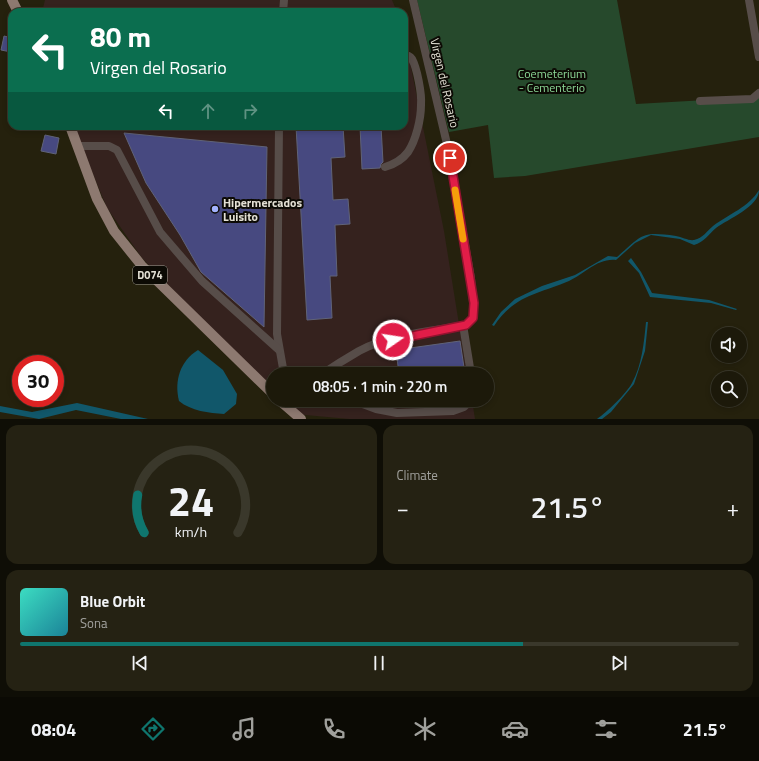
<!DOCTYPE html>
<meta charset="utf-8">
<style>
body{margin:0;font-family:"Titillium Web",sans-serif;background:#252213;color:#f1f3f6;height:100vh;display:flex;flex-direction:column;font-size:15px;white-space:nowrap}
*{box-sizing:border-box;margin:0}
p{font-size:13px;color:#a0a09c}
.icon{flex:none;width:22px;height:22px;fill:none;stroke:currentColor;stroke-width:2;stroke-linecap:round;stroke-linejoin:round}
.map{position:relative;height:419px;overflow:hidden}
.sheet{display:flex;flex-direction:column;gap:6px;padding:6px;background:#0f0e06;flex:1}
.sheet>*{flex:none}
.banner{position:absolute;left:8px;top:8px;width:400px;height:122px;border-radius:12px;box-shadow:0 2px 6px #0003,0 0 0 1px #3a382b;background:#0b6e4f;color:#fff;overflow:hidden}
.fabs{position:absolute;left:711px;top:327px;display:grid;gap:8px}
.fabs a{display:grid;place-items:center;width:36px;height:36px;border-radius:50%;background:#1c190a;box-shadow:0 2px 6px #0003,0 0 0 1px #3a382b;font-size:20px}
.speed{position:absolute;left:12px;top:355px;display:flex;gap:8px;font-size:20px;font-weight:700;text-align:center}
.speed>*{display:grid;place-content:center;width:52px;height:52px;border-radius:50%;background:#1c190a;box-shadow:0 2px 6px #0003,0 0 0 1px #3a382b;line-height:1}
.speed .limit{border:6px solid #d22;background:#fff;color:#111}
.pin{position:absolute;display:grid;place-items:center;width:34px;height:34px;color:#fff;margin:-17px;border:2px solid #fff;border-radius:50%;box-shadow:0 1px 4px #0007}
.me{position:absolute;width:44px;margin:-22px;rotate:77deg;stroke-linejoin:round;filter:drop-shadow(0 0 3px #0008)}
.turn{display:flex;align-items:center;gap:14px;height:84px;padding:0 16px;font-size:18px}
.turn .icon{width:52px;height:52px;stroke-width:2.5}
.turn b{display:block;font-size:28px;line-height:34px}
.lanes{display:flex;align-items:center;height:38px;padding:0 16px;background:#0003;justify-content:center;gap:20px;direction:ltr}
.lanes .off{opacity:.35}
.big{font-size:30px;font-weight:600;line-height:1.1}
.sheet .widget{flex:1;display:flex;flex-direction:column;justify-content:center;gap:6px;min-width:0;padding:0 14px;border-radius:12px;background:#252213}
.sheet .dial{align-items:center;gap:0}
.dial svg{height:104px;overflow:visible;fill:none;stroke:#3a382b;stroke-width:7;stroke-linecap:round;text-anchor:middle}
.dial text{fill:#f1f3f6;stroke:none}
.song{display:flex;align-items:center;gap:12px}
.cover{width:48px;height:48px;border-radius:6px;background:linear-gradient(135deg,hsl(170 70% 55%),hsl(190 70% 35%))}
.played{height:4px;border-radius:2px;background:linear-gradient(90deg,#0f766e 70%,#3a382b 70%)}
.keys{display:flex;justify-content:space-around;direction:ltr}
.heat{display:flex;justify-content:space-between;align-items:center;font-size:22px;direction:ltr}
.sheet .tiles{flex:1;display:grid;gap:6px;grid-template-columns:1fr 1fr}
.widget:last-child{grid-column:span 2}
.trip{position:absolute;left:266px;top:367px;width:228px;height:40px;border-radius:20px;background:#1c190a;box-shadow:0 2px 6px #0003,0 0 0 1px #3a382b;font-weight:600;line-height:40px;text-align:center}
.menu{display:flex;height:64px;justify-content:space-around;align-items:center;background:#0b0a04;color:#a0a09c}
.menu .icon{width:28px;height:28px}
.menu .on{color:#0f766e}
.menu b{font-size:18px;color:#f1f3f6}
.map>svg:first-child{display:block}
.industrial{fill:#35221e}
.green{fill:#26492c}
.water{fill:#11576a}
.building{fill:#474980;stroke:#606378}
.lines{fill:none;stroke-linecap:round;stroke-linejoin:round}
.minor{stroke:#574d49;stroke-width:8}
.major{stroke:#8d7970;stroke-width:10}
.route-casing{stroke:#92132f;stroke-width:10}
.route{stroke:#e11d48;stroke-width:7}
.slow{stroke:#f59e0b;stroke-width:7}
.poi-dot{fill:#a3b2fd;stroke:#0c0a04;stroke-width:1.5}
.labels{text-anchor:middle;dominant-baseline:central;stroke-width:4;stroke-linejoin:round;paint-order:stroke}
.shield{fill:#0c0a04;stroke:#a3a096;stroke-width:1}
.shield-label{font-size:11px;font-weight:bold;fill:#e4e1d5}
.park-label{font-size:12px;fill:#8edb99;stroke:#0c0a04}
.street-label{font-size:12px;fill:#e4e1d5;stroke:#0c0a04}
.poi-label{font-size:12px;font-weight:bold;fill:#e4e1d5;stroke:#0c0a04;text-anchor:start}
</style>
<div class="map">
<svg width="759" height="419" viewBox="0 0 759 419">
<rect width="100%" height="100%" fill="#25210d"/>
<!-- industrial -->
<g class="industrial">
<polygon points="45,0 392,0 397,12 42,12"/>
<polygon points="404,33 444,231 467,374 273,374 273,392 142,258 107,208 73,126 404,126"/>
<polygon points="281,400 472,400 475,419 349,419 295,414"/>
</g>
<!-- green -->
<polygon class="green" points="417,0 617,0 636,104 759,97 759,137 525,176 494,178 488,125 449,132"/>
<!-- water -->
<g class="water">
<path d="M759,190c0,17 -31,29 -43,38 -7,6 -12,14 -22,17l-14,-6 -29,-4 -16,8 -19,17c-19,-2 -31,14 -47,21 -30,13 -55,14 -75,45l-2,-1 9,-13 14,-13 27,-13 33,-11 33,-19 9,1c26,-22 23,-26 59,-21 6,1 13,5 18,4 9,-2 13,-9 19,-14 16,-12 36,-19 46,-36z"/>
<polygon points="631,258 641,272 652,293 709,300 737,309 736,310 711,303 650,297 639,273 628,261"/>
<path d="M646,322h2l-3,29 -11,33 -23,28 -9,7h-5c10,-7 29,-25 35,-36 10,-18 12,-41 14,-61z"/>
<path d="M198,350l25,20 14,24 -1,10 -12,10c-15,-1 -33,-3 -45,-13 -5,-20 1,-40 19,-51z"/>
<polygon points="77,403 148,419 121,419 76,410 39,419 0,412 0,406 32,412"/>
</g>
<!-- building -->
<g class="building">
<polygon points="4,36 12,38 11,52 1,50"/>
<polygon points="296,126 343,126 345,157 331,158 333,200 348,199 350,224 335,225 337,276 330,276 332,318 307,320"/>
<polygon points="360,126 381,126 383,162 381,164 380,168 362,169"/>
<polygon points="124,133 267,147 264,327 201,272 180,235 146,183"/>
<polygon points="45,135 59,138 56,154 41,151"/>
<polygon points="460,341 465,374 399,374 396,350"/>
</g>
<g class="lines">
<!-- minor -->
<g class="minor">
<polyline points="749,0 759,57"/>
<polyline points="283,12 284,0"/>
<polyline points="700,101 752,99 759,93"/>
<polyline points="279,126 277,334 284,374"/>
<polyline points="78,146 109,146 117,150 160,232 202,281 279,350"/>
<path d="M385,167c10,-3 17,-7 23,-15 8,-12 13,-33 13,-47 1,-11 -4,-37 -9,-46 -2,-3 -5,-4 -8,-4"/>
<polyline points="463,325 471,374"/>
<path d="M322,374c12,-8 25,-16 37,-23 32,-17 72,-20 107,-26l5,-4 3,-7 -3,-36 -24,-134 -34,-144"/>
<polyline points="352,400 376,409 397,413 453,411 464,407 471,400"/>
</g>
<!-- major -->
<g class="major">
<polyline points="12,0 18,12"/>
<polyline points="70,126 97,199 114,231 142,266 273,394"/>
<polyline points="279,400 301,419"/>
</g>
</g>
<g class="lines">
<!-- route casing -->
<g class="route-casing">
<polyline id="route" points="393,340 466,325 473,318 474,303 450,158"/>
</g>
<!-- route -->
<use href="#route" class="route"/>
<!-- slow -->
<polyline class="slow" points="455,190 463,239"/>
</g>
<!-- markers -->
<circle class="poi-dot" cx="215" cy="209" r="4"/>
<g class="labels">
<!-- shield labels -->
<rect class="shield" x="133" y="266" width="34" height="18" rx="3"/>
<g class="shield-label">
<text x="150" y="275">D074</text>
</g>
<!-- park labels -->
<g class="park-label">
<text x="552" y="73">Coemeterium<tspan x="552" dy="14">- Cementerio</tspan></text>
</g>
<!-- street labels -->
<g class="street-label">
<text transform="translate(445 83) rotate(77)">Virgen del Rosario</text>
</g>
<!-- poi labels -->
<g class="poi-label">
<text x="223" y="202">Hipermercados<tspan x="223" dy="14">Luisito</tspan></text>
</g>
</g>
</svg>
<div class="fabs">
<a><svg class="icon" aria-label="sound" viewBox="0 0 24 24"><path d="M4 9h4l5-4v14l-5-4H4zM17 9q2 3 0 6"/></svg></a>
<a><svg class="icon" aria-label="search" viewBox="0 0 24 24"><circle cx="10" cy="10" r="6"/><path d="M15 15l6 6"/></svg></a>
</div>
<div class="speed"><div class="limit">30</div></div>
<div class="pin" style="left:450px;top:158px;background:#d93025"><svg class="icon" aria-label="arrive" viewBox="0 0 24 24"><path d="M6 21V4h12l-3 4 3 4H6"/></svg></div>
<svg class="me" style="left:393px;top:340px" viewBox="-20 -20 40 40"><circle r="17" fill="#e11d48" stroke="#fff" stroke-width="3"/><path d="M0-11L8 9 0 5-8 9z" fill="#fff"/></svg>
<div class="trip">08:05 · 1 min · 220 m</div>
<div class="banner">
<div class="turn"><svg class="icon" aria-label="left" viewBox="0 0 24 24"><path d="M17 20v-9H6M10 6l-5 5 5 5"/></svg><div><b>80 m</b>Virgen del Rosario</div></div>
<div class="lanes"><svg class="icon" aria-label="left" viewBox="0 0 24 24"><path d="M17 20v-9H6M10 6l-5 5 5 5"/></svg><svg class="icon off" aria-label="ahead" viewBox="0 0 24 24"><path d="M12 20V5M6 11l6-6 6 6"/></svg><svg class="icon off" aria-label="right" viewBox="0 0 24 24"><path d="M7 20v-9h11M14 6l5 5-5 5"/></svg></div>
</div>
</div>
<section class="sheet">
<div class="tiles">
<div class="widget dial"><svg viewBox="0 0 100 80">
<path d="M14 69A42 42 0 1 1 86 69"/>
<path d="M14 69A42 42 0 0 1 9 40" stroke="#0f766e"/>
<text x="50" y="56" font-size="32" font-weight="700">24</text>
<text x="50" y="72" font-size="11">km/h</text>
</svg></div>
<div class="widget"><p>Climate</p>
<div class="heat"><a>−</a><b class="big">21.5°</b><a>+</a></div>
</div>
<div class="widget">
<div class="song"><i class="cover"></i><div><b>Blue Orbit</b><p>Sona</p></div></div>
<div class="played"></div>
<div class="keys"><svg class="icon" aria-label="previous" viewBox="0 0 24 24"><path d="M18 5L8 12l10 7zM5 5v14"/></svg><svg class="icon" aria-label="pause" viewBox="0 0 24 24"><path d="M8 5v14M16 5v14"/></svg><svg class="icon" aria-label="next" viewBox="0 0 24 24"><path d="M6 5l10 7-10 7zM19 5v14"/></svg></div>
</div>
</div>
</section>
<nav class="menu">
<b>08:04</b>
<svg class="icon on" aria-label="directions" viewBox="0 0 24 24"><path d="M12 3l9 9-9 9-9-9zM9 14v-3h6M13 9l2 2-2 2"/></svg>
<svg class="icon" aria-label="music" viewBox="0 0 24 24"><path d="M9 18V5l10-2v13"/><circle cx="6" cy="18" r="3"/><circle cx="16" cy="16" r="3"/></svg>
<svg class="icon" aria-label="phone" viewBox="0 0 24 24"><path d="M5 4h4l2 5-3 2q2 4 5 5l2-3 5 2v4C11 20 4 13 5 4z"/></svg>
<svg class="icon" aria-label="climate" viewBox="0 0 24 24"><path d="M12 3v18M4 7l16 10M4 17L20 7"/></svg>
<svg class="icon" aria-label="car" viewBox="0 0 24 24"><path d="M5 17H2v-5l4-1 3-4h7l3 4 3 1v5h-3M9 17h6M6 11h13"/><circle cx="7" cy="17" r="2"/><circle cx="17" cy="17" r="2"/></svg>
<svg class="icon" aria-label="filters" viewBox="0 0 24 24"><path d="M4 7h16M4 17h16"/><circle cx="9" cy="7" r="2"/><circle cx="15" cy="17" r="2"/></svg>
<b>21.5°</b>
</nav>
